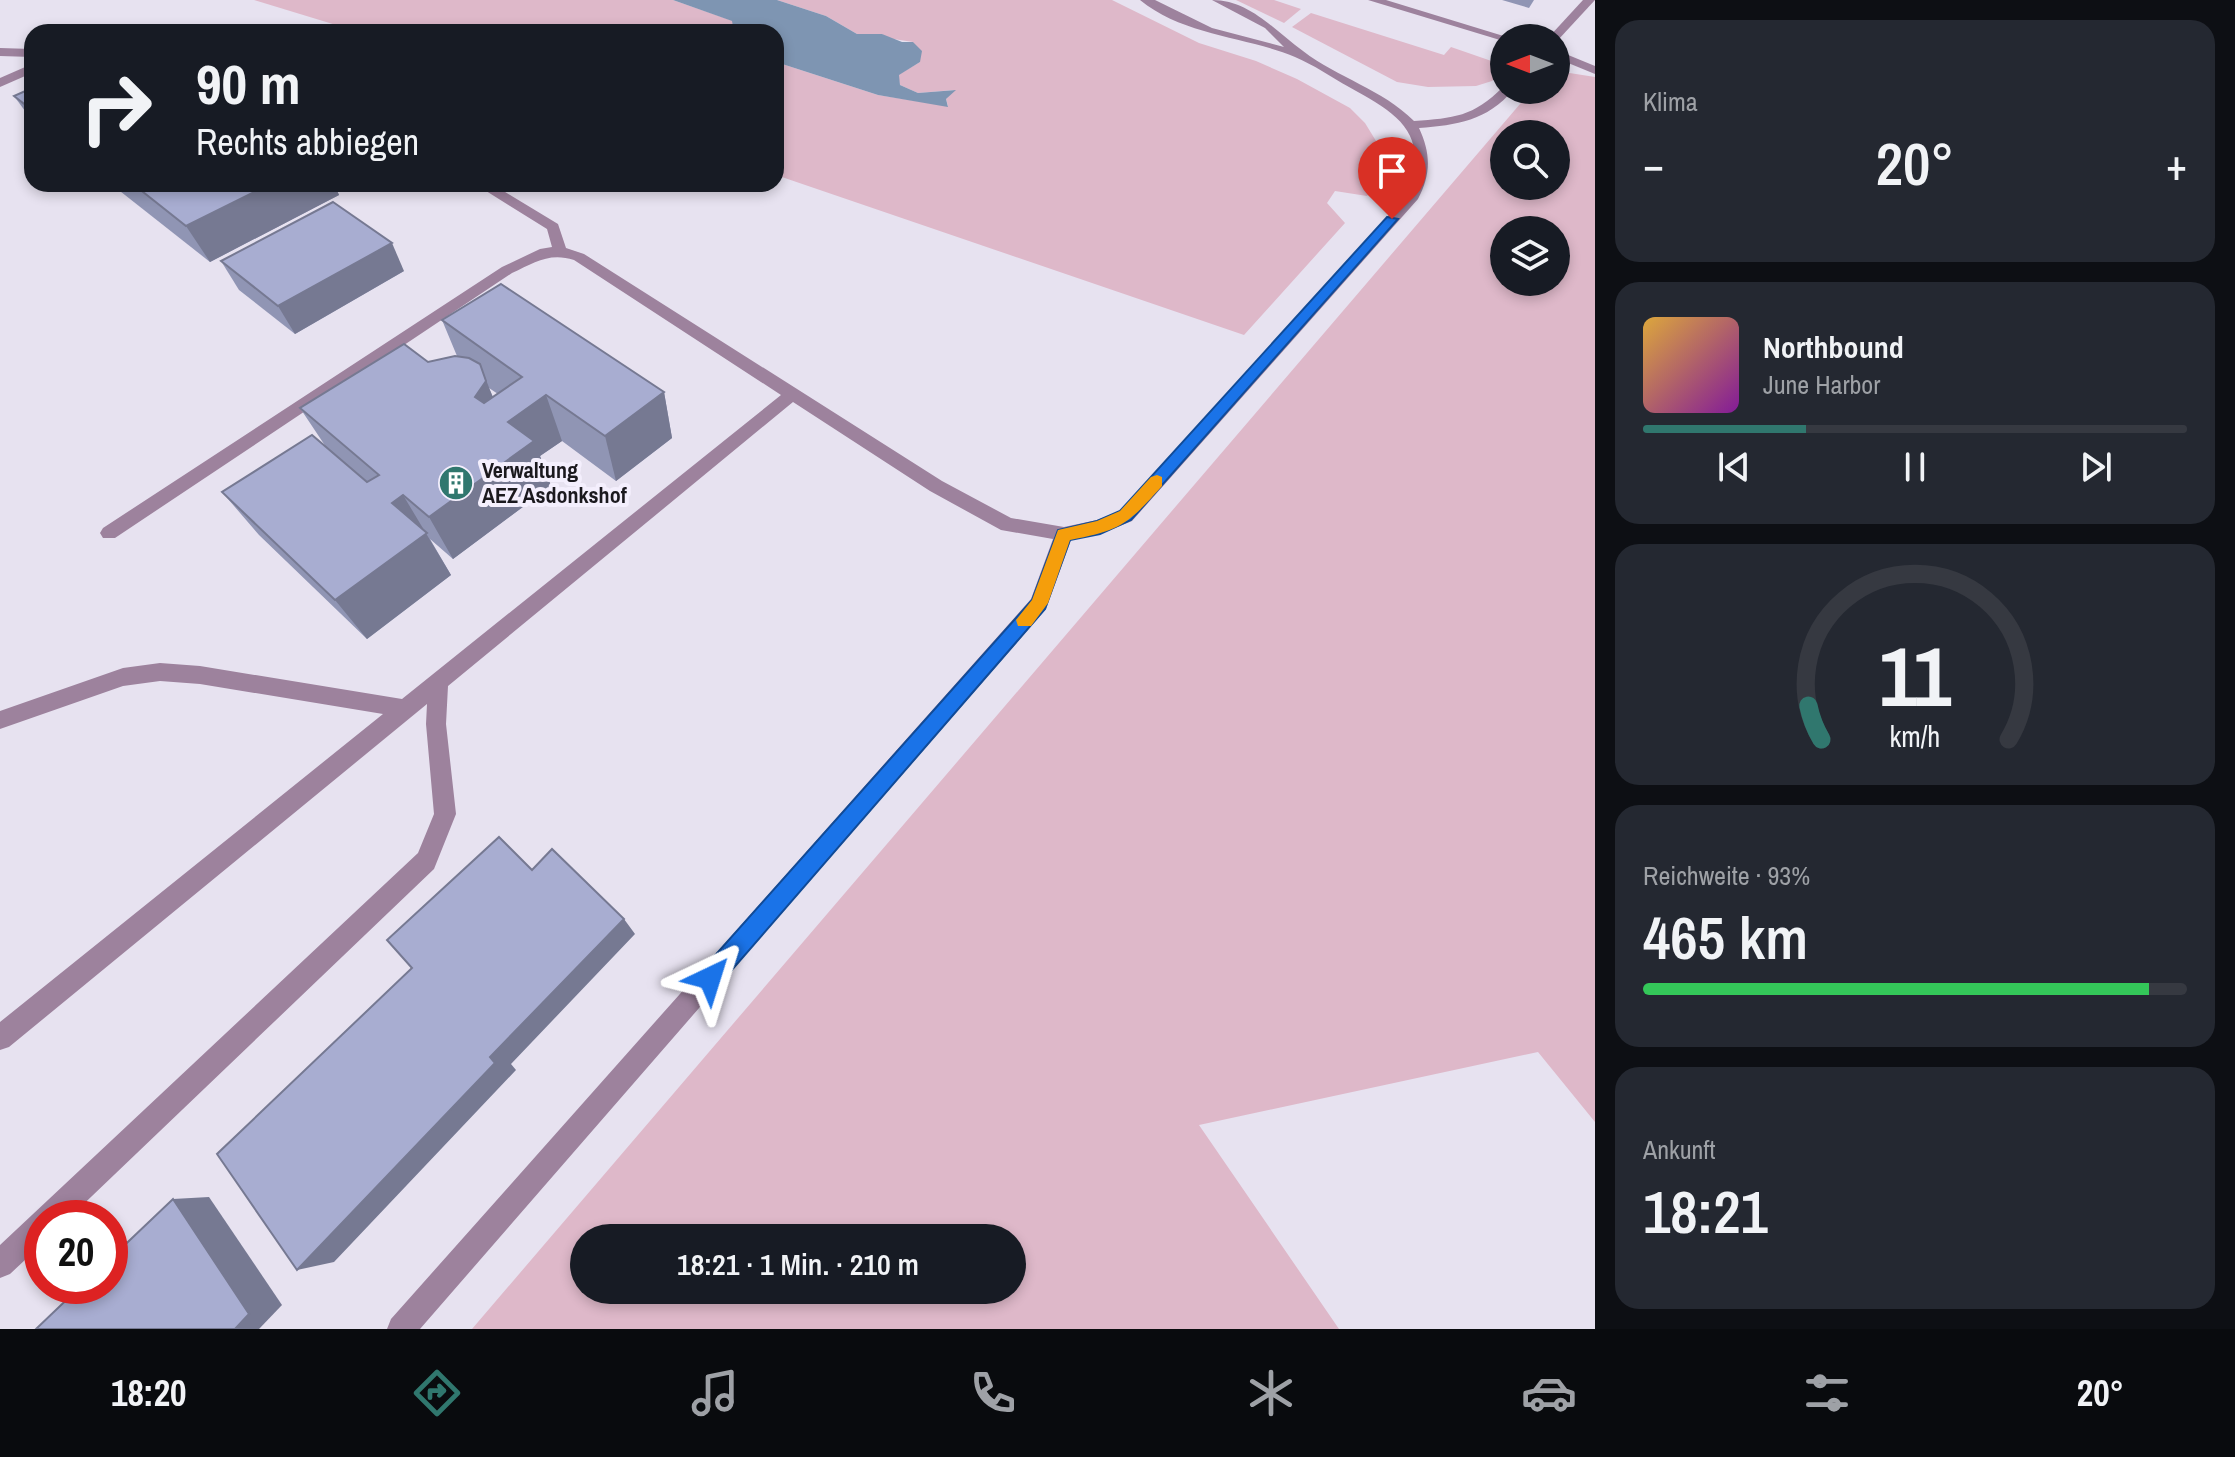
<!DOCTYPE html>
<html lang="de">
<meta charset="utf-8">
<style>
body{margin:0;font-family:"Archivo Narrow",sans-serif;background:#242831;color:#f1f3f6;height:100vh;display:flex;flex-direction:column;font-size:30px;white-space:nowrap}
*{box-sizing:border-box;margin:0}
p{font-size:26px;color:#9ea1a6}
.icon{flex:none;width:44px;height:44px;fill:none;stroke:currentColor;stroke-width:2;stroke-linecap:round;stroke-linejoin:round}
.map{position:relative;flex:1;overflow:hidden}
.details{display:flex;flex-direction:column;gap:20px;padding:20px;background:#0d0f14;width:640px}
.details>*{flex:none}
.hud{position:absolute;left:24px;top:24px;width:760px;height:168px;border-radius:24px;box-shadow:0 4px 12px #0003;background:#171b24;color:#f1f3f6;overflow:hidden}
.needle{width:52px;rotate:270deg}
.tools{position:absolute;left:1490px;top:24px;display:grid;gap:16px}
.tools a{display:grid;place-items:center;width:80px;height:80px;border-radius:50%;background:#171b24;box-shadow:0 4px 12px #0003;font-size:40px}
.speed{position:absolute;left:24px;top:1200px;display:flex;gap:16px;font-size:40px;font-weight:700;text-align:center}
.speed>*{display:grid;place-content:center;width:104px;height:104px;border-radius:50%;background:#171b24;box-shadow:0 4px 12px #0003;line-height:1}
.speed .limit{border:12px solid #d22;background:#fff;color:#111}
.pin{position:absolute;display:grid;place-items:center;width:68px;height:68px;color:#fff;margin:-82px -34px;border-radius:50% 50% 50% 0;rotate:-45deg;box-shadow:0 0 8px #0007}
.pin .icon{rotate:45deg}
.me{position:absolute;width:88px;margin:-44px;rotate:41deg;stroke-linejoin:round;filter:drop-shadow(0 0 6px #0008)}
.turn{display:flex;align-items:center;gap:28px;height:168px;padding:0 40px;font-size:36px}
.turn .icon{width:104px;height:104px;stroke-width:2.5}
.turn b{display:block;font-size:56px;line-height:68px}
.big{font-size:60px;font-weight:600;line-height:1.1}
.details .tile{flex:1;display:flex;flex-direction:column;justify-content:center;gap:12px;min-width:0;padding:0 28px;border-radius:24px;background:#242831}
.details .dial{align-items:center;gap:0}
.dial svg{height:208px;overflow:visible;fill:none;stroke:#363941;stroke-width:7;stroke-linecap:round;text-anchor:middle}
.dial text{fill:#f1f3f6;stroke:none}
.song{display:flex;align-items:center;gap:24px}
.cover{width:96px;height:96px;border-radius:12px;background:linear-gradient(135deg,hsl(40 70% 55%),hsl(290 70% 35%))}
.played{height:8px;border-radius:4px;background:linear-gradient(90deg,#30776e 30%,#363941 30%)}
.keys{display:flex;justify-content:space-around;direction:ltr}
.heat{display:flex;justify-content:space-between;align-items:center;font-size:44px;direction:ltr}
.charge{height:12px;border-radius:6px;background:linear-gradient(90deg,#34c759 93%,#363941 0)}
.trip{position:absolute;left:570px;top:1224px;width:456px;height:80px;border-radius:40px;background:#171b24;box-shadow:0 4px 12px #0003;font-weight:600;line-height:80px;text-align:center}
.tabs{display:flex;height:128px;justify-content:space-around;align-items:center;background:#090b0e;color:#9ea1a6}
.tabs .icon{width:56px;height:56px}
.tabs .active{color:#30776e}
.tabs b{font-size:36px;color:#f1f3f6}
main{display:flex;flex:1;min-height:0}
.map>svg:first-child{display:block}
.green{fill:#deb8c9;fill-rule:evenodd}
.water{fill:#7e95b2}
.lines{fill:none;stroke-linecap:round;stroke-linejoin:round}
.minor{fill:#9d829d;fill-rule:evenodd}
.wall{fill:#9095b4;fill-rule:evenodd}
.shaded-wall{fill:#767992}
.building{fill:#a8add1;stroke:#767992;stroke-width:2}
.route{fill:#1a73e8;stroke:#114b97;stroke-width:2}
.slow{fill:#f59e0b}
.labels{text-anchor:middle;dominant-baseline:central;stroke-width:8;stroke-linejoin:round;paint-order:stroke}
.poi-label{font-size:22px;font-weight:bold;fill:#1b191e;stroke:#f4effd;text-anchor:start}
</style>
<main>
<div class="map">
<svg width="1595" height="1329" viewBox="0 0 1595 1329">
<rect width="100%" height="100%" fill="#e7e2f0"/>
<!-- green -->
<g class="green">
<polygon points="254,0 673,0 733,21 736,29 734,32 359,32"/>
<polygon points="777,0 1112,0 1199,43 1256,61 1297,79 1350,108 1365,123 1384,154 1384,174 1367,196 1335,191 1327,203 1345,223 1244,335 776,175 776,62 878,95 948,106 946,99 954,90 918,93 900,85 898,75 920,62 913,42 887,38 882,34 857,34 826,16"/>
<polygon points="1236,0 1274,0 1301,9 1284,23"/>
<polygon points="1311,13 1444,55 1451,47 1503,65 1504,70 1492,81 1476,86 1428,87 1397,82 1292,27"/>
<path d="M1557,71l38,6v1045l-57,-70 -339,73 140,204h-867l1060,-1239h24zM1556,134v52h-52v-52zM1556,230v52h-52v-52zM584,1238h428v52h-428z"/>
</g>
<!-- water -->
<polygon class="water" points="673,0 777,0 826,16 857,34 882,34 902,42 913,42 922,51 920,62 899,75 900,85 918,93 956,90 946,99 948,107 878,95 776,62 776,32 734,32 732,21"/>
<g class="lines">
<!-- minor -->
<g class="minor">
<path d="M1140,0h15l57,28 72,19 -19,-19 -53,-28c38,0 63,31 91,51 35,27 79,38 111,70 40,-3 59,-4 89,-34l10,3c-26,31 -56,35 -94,38 12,26 12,46 -1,71l-286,322 -32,13 -29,6 -25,69 -626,720h-33l4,-10 640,-720 22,-60 -52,-9 -71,-39 -137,-89 -345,284 -2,38 10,90 -22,55 -365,349h-27v26l-32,30 -10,4v-33l418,-392 16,-39 -8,-90 1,-20 -418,343 -9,3v-28l383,-308 -183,-30 -40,-3 -37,5 -123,43v-18l123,-43 37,-5 40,3 202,33 379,-304 -207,-135c-25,-8 -40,3 -62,13l-397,265h-12l-3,-5 3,-5 399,-261 38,-18 12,-2 -5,-18 -72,-45h17l66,40 8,24 18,6 358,227 69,37 53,9 33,-7 23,-9 287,-316c23,-63 -8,-80 -58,-108 -18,-10 -35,-22 -54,-30 -50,-21 -111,-21 -155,-57z"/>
<polygon points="1368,0 1386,0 1510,38 1500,40"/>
<polygon points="1583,0 1595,0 1558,40 1548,38"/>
<polygon points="0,48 32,49 32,57 0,56"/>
<polygon points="1556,50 1595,66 1595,74 1556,58"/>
<polygon points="32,64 32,73 0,87 0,78"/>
</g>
</g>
<!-- wall -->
<g class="wall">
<polygon points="1502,0 1534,0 1529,8"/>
<polygon points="32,88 32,119 28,115 14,96"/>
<polygon points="111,184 334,184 339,195 210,262"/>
<polygon points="221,261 404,271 295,334 239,290"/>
<path d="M442,320l222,72 8,46 -56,43 -54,-40 -22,15 11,30 -98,73 -23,-20 21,36 -84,64 -108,-104 -37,-43 104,-45 -26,-39 128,-46 29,-6zM489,388l9,6 -5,3z"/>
</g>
<!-- shaded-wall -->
<g class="shaded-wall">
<polygon points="270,184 334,184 339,195 210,262 186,226"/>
<polygon points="392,243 404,271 295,334 278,306"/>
<polygon points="480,364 498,411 504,428 475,397"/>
<polygon points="664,392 672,438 616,481 605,436"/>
<polygon points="546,395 562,441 540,456 551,486 453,559 429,517 508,422"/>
<polygon points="403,495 451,575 367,639 335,600 392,503"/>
<polygon points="624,919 635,934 511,1064 516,1070 334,1262 297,1270 490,1057"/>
<polygon points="209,1197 282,1305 259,1329 235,1329 173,1199"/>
</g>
<!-- building -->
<g class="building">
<polygon points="32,88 32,110 14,96"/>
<polygon points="133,184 270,184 186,226"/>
<polygon points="333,202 392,243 278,306 221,261"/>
<polygon points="501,284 664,392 605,436 546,395 508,422 534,441 429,517 403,495 392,503 427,533 335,600 222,492 312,435 367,482 379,475 300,408 404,344 428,362 455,356 469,358 480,364 486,381 475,397 484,403 522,377 442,320"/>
<polygon points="499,837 532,870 552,849 624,919 490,1057 495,1063 297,1270 217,1154 412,968 387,940"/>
<polygon points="173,1199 249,1314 235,1329 36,1329 81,1286 110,1286 110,1259"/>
</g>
<!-- route -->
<polygon class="route" points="1387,217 1398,219 1131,520 1100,534 1070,540 1045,609 718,986 710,989 702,986 699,978 702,970 1032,600 1058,530 1097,521 1120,511"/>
<!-- slow -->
<path class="slow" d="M1157,475l5,2v9c-34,38 -40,44 -92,54l-22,63 -17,23h-13l-2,-6 16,-20 26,-70 39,-9 23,-10 31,-34z"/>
<!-- icons -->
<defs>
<g id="building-disc" transform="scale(1.8)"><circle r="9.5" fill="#30776e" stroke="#f4effd"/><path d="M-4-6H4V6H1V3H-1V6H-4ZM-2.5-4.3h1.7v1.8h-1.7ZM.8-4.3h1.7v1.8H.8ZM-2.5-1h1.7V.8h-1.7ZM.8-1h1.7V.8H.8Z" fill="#fff"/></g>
</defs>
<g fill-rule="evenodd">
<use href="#building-disc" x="456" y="483"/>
</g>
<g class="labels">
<!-- poi labels -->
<g class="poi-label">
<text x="482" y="470">Verwaltung<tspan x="482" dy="25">AEZ Asdonkshof</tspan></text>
</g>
</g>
</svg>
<div class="tools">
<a><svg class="needle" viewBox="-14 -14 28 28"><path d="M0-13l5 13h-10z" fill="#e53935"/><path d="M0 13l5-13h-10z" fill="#9ea1a6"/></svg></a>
<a><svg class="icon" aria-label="search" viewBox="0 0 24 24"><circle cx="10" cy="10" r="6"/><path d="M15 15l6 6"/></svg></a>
<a><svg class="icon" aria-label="layers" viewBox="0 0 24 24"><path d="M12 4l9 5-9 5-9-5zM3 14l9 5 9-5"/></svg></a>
</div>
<div class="speed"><div class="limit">20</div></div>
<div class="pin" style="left:1392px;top:219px;background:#d93025"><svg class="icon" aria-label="arrive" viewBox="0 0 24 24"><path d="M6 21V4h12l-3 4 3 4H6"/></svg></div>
<svg class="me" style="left:710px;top:978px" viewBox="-20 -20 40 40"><path d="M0-17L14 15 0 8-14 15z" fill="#1a73e8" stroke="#fff" stroke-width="4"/></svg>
<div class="trip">18:21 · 1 Min. · 210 m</div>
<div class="hud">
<div class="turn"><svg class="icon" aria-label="right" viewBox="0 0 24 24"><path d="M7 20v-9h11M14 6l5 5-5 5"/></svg><div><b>90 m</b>Rechts abbiegen</div></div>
</div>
</div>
<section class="details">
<div class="tile"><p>Klima</p>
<div class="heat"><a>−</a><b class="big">20°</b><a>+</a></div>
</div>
<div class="tile">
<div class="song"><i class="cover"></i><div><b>Northbound</b><p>June Harbor</p></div></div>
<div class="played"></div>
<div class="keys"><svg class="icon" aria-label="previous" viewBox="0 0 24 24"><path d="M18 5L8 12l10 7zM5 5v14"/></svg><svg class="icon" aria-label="pause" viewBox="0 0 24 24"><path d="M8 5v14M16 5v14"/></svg><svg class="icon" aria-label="next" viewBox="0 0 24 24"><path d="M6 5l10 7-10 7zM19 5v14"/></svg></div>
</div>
<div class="tile dial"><svg viewBox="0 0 100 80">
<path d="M14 69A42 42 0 1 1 86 69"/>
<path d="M14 69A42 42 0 0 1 9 56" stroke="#30776e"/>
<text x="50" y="56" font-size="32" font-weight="700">11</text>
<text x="50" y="72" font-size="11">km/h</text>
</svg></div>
<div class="tile"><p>Reichweite · 93%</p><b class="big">465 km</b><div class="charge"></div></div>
<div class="tile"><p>Ankunft</p><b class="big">18:21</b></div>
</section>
</main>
<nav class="tabs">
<b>18:20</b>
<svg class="icon active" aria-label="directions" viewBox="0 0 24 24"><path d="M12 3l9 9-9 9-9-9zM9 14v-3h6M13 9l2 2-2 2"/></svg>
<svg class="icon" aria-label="music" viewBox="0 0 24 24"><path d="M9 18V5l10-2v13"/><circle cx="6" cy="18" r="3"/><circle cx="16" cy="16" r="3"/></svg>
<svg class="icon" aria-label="phone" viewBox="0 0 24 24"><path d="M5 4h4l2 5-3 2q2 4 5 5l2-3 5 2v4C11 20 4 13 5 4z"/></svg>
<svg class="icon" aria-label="climate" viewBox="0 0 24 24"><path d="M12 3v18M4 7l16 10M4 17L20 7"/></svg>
<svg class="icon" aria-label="car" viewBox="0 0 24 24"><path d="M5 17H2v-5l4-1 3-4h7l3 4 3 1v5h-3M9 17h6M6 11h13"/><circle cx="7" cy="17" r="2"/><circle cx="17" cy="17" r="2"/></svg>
<svg class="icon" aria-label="filters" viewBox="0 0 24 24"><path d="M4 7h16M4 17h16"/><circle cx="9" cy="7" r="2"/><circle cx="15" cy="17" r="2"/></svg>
<b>20°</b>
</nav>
